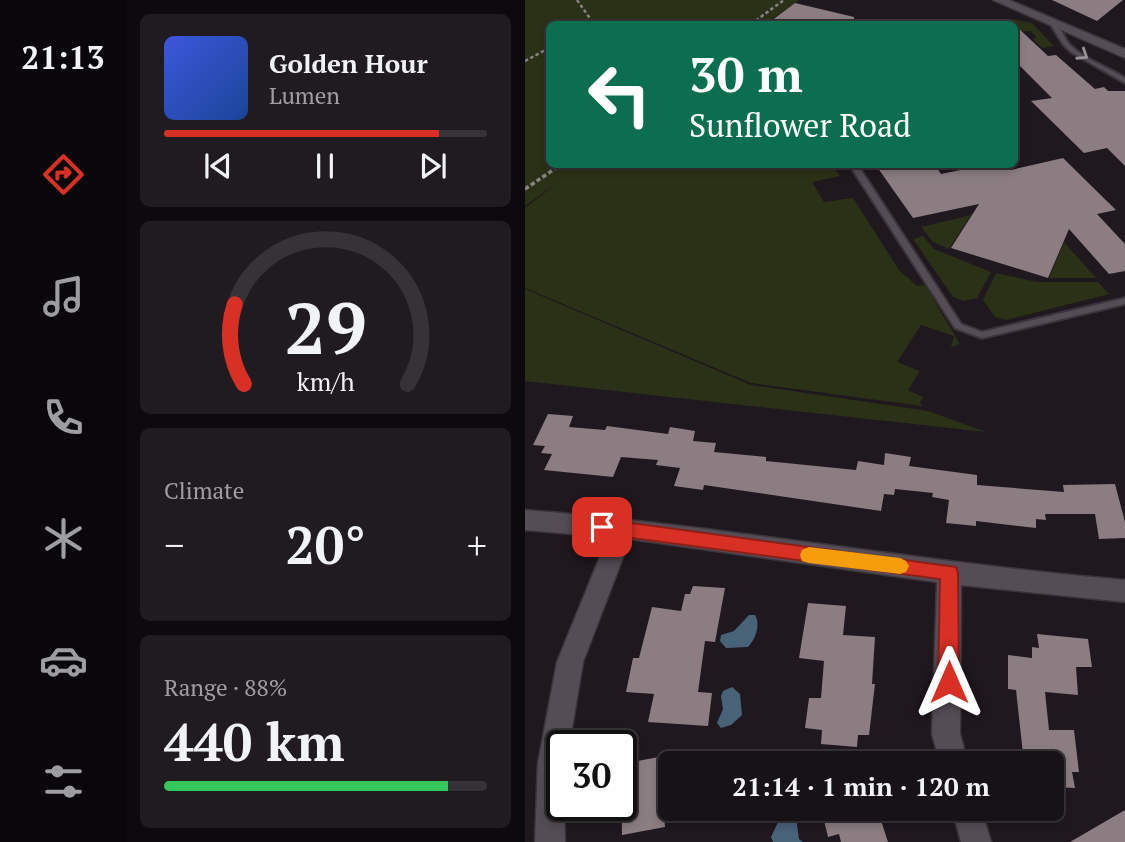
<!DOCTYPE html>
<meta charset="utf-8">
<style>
body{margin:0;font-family:"PT Serif",serif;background:#201b20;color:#f1f3f6;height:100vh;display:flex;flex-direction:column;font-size:26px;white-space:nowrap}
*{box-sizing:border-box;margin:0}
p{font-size:23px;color:#9e9ea1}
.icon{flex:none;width:38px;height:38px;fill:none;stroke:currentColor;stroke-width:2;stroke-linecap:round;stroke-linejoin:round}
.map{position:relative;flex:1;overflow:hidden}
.side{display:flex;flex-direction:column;gap:14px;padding:14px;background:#0d0a0d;width:399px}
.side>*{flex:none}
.guide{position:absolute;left:21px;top:21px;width:472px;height:147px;border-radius:10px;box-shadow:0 4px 10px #0003,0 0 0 2px #363236;background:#0b6e4f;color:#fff;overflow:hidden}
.speed{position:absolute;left:21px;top:730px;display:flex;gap:14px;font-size:35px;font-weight:700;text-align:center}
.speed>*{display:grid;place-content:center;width:91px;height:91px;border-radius:50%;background:#171217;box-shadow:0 4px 10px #0003,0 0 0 2px #363236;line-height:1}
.speed .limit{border:4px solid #111;border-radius:10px;background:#fff;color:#111}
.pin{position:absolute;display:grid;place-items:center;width:60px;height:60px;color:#fff;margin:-30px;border-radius:14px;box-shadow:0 4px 10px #0006}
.me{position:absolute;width:77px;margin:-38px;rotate:0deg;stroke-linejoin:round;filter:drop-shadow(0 0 5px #0008)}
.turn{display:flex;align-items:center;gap:24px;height:147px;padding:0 28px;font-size:32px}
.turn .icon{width:91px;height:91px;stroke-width:2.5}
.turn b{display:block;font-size:49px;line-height:60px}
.big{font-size:52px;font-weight:700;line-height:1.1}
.side .widget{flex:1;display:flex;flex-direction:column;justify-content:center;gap:10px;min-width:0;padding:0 24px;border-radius:10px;background:#201b20}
.side .dial{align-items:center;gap:0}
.dial svg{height:182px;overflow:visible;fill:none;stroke:#363236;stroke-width:7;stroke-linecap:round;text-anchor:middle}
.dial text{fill:#f1f3f6;stroke:none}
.song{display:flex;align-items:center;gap:21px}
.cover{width:84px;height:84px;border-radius:10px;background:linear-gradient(135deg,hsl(230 70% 55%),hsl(220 70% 35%))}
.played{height:7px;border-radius:4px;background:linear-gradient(90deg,#d93025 85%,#363236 85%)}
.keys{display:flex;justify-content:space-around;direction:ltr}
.heat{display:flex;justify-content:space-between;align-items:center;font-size:38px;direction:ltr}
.charge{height:10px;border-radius:5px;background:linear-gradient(90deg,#34c759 88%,#363236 0)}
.trip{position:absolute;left:133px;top:751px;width:406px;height:70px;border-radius:10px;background:#171217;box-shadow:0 4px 10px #0003,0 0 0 2px #363236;font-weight:700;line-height:70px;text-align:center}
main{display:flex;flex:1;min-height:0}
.menu{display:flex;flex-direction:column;width:126px;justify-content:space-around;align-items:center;background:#090709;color:#9e9ea1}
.menu .icon{width:49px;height:49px}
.menu .active{color:#d93025}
.menu b{font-size:32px;color:#f1f3f6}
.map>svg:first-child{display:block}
.green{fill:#2b3116}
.water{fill:#486278}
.building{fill:#8b7d81}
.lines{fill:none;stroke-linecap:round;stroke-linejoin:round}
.service-casing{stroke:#3a353a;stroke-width:4}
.minor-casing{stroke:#3a353a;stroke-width:3}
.tertiary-casing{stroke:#3a353a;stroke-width:3}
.path-far1{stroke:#888288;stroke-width:2.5;stroke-dasharray:3.5 2.5;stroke-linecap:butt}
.path{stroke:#888288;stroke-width:3.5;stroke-dasharray:4.5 2.5;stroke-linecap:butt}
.service{fill:#554d55;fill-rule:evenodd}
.minor{fill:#554d55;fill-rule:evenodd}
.tertiary{fill:#554d55;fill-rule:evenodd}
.oneway{stroke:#989198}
.route{fill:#d93025;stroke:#8d1f18;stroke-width:2}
.slow{fill:#f59e0b}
</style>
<main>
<nav class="menu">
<b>21:13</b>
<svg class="icon active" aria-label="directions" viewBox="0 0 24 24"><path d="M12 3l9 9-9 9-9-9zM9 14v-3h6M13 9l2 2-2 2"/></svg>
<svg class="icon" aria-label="music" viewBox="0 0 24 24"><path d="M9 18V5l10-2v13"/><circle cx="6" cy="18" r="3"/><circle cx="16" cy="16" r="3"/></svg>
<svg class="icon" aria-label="phone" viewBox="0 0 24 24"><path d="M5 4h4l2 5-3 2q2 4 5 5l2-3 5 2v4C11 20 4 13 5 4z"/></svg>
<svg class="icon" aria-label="climate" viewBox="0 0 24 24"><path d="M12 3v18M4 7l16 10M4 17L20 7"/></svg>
<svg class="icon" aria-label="car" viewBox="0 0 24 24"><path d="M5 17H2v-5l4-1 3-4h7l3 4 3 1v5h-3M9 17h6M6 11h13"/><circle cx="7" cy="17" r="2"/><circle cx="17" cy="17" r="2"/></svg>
<svg class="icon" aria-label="filters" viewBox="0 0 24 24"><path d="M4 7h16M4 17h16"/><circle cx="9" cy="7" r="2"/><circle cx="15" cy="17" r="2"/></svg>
</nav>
<section class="side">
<div class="widget">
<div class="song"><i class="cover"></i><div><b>Golden Hour</b><p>Lumen</p></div></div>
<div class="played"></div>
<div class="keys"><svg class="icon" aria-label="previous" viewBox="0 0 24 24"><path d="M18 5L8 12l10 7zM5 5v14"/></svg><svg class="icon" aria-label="pause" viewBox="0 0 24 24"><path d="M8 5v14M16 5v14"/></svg><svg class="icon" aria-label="next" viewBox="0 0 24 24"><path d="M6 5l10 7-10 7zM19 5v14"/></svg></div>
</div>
<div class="widget dial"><svg viewBox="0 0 100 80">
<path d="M14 69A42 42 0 1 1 86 69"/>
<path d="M14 69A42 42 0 0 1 10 34" stroke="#d93025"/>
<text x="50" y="56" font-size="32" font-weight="700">29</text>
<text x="50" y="72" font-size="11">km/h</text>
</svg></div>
<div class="widget"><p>Climate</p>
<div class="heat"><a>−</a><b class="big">20°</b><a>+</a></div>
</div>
<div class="widget"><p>Range · 88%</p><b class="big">440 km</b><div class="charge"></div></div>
</section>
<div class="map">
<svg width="600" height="842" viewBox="0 0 600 842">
<rect width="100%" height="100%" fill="#1f181f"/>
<!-- green -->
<g class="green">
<polygon points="0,0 274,0 240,24 24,24 24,164 307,165 315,176 287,182 299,202 328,198 374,270 392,286 400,285 435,344 426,347 429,336 396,325 372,362 395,371 383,390 398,397 395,402 397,406 226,383 0,288 0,208 35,181 0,206"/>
<polygon points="487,19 507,23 529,46 517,48 508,39 512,37 505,31 490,32 490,24 469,24"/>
<polygon points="446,215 424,249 408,242 396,227"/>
<polygon points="398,236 409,249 466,272 452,298 439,301 428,297 388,239"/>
<polygon points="539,242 571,278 524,278"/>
<polygon points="471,273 512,282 573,282 584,294 481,320 470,317 458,300"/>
<polygon points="0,289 226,385 403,411 461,432 0,381"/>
</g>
<!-- water -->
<g class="water">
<path d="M224,615h6c6,10 0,25 -7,32l-22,1 -6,-7 1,-6 13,-4z"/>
<polygon points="207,687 215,694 217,715 206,725 196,728 192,723 198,709 196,696 198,691"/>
<polygon points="267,813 271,818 274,839 278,842 248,842 246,837 254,820"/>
</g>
<!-- building -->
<g class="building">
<polygon points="527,0 598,0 572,21"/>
<polygon points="270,3 329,17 329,24 242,24"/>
<polygon points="490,25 523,56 531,55 570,89 579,87 583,91 600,91 600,166 582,148 559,153 506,101 527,98 490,61"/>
<polygon points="538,158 591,210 572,214 600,244 600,271 584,274 544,229 523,278 426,248 454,204 388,218 350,164 409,164 416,174 465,164 481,164 486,170"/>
<polygon points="23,414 48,416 44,427 80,430 82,426 143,434 145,427 170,431 168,441 191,443 189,452 241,457 241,461 331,470 333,461 359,465 360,453 386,457 384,466 452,475 452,485 539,492 538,485 590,484 600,522 600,538 574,539 570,514 520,514 521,520 511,519 511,528 451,521 451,526 421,523 424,500 407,497 408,493 370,489 369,495 359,494 356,511 179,485 178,490 149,486 155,468 131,465 133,460 96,457 88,477 19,470 27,454 16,453 20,446 8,445"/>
<polygon points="168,586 200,588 190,642 180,641 173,692 187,693 183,726 123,722 129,694 101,692 108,658 114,658 127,607 156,611 160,594 165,594"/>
<polygon points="283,603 321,606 318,635 350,637 347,684 350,684 344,735 333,735 332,747 296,744 297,730 280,728 284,698 296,698 299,661 274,658"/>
<polygon points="512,634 563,639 567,667 551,667 553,695 520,692 524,730 549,730 554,772 547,772 550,788 527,787 527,763 499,763 491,690 483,689 483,655 507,658 507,647 514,648"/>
<polygon points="145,755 145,815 139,816 140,827 97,835 96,764"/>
<polygon points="296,808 352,808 363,842 316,842 314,834 303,837"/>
<polygon points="600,810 600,842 545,842"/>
</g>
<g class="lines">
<!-- service casing -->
<g class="service-casing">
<g id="service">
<path d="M525,21h4c7,7 10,17 16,24 15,15 38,22 55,33v5l-54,-31 -8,-8 -14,-22z"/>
<polygon points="324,164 332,164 436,324 457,332 600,298 600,304 457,338 430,328"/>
</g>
</g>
<!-- minor casing -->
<g class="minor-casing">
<g id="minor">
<path d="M0,510c201,16 399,53 600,70v22l-164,-17 -1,149 8,29h-28l-8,-29 5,-152 -307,-43 -47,123 -14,84h-7l3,96h-30l3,-79 19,-101 51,-125 -83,-7z"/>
<polygon points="427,808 456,808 466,842 436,842"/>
</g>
</g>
<!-- tertiary casing -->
<g class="tertiary-casing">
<polygon id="tertiary" points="468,0 484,0 600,49 600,58"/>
</g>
<!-- path-far1 -->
<g class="path-far1">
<polyline points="52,0 69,24"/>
<polyline points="226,24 259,0"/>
<polyline points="0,61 24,48"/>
</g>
<!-- path -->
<polyline class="path" points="0,189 37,164"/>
<!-- service -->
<use href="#service" class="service"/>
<!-- minor -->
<use href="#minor" class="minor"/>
<!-- tertiary -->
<use href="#tertiary" class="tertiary"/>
</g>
<!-- one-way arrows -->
<defs><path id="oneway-chevron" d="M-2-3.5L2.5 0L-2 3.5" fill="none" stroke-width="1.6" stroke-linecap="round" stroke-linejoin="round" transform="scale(1.75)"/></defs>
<use class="oneway" href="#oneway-chevron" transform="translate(558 55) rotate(33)"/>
<!-- route -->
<polygon class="route" points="77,519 431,567 433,573 434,682 431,689 424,691 416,689 413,682 415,579 77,534 71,532 68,527 71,521"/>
<!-- slow -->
<polygon class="slow" points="284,547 375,558 381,561 384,566 381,572 375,574 284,563 277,561 275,555 277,550"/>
</svg>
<div class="speed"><div class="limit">30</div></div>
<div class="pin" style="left:77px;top:527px;background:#d93025"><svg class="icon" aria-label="arrive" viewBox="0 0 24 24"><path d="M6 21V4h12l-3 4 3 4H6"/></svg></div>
<svg class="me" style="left:424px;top:682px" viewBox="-20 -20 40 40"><path d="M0-17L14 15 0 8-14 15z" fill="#d93025" stroke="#fff" stroke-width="4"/></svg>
<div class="trip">21:14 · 1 min · 120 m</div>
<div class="guide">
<div class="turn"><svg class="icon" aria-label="left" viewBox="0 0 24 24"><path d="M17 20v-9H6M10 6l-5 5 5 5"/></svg><div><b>30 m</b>Sunflower Road</div></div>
</div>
</div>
</main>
